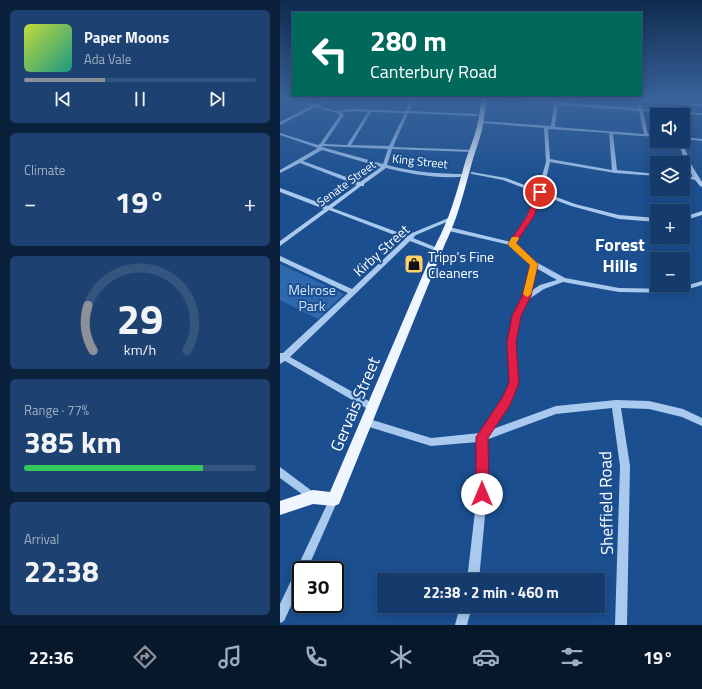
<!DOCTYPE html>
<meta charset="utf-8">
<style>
body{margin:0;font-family:"Titillium Web",sans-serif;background:#1d4271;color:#f1f3f6;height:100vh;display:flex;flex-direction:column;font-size:15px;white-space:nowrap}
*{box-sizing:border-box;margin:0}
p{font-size:13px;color:#9dadc1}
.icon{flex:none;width:22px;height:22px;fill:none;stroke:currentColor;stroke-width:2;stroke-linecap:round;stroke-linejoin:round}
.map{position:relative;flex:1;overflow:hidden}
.sheet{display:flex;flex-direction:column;gap:10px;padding:10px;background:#0b203b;width:280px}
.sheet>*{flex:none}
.guide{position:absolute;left:12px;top:12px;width:350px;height:84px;border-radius:0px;box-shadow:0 2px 10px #0003,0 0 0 1px #33557e;background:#00695c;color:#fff;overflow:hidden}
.buttons{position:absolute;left:370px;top:108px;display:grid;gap:8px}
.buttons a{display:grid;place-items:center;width:40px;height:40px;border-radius:0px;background:#143b6b;box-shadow:0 2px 10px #0003,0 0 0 1px #33557e;font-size:20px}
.speed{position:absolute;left:12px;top:561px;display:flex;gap:8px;font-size:20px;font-weight:700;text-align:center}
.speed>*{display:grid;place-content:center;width:52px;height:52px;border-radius:50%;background:#143b6b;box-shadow:0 2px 10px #0003,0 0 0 1px #33557e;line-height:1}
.speed .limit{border:2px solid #111;border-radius:6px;background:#fff;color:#111}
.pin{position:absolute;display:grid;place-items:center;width:34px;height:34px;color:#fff;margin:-17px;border:2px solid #fff;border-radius:50%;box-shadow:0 1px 4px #0007}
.me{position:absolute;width:44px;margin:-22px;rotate:0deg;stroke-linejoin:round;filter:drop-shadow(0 0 3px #0008)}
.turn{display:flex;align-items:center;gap:14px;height:84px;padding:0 12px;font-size:18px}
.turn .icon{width:52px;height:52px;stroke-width:2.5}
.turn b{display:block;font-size:28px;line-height:34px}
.big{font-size:30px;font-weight:700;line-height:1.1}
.sheet .card{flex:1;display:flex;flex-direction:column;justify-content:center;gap:6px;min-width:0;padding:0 14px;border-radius:6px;background:#1d4271}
.sheet .dial{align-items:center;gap:0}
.dial svg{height:104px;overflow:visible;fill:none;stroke:#33557e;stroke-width:7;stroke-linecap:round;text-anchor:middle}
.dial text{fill:#f1f3f6;stroke:none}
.song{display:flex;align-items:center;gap:12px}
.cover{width:48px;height:48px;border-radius:6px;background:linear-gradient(135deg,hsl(70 70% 55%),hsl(170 70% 35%))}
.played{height:4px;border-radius:2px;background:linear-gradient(90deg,#8c9099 35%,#33557e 35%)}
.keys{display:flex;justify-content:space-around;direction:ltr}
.heat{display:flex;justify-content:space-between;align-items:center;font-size:22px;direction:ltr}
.charge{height:6px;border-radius:3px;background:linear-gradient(90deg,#34c759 77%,#33557e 0)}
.trip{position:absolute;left:97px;top:573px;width:228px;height:40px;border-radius:0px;background:#143b6b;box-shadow:0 2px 10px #0003,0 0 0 1px #33557e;font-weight:700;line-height:40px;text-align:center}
.menu{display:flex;height:64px;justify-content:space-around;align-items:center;background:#08182b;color:#9dadc1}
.menu .icon{width:28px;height:28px}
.menu .on{color:#8c9099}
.menu b{font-size:18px;color:#f1f3f6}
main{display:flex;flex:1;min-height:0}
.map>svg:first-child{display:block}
.green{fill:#2e69ad}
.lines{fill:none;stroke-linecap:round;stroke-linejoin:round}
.minor{fill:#a9c9ee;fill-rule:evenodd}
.major{fill:#f0f6ff;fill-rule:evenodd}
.route{fill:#e11d48;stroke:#92132f}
.slow{fill:#f59e0b}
.labels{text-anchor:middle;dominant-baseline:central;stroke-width:4;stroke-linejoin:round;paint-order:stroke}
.far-street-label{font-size:12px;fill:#fff;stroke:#1b4f8f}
.street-label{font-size:14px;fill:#fff;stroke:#1b4f8f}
.poi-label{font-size:14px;fill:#fff;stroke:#1b4f8f;text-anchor:start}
.park-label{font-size:14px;fill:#cfe3fa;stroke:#1b4f8f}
.near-street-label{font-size:17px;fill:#fff;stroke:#1b4f8f}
.district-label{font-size:18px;font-weight:bold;fill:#fff;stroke:#1b4f8f}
</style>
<main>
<section class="sheet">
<div class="card">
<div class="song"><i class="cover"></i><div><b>Paper Moons</b><p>Ada Vale</p></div></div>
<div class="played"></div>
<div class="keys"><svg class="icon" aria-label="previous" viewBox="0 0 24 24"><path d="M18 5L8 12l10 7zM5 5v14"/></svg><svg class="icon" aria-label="pause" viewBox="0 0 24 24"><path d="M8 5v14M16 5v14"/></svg><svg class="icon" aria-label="next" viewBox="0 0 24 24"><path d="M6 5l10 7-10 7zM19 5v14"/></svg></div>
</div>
<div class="card"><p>Climate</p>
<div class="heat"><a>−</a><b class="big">19°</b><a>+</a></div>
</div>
<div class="card dial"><svg viewBox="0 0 100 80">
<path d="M14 69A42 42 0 1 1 86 69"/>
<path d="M14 69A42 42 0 0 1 10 34" stroke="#8c9099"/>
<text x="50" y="56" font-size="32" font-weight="700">29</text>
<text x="50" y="72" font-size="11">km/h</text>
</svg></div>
<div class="card"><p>Range · 77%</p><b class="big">385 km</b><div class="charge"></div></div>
<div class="card"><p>Arrival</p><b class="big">22:38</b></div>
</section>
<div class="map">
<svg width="422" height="625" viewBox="0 0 422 625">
<rect width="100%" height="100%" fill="#1b4f8f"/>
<!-- green -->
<polygon class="green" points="0,264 64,294 38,319 0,300"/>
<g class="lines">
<!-- minor -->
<g class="minor">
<path d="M7,99h8l19,6 10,-6h6l-12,7 18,5 17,-2 53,2 5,-12h4l-6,12 68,3 2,1 -2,1 -69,-3 -15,34 80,3 2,1 -2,1 -81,-3 -5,16c26,7 52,9 79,9h2v2c-27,4 -56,-2 -82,-8l-22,16v2h-3l-29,22 76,28 4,-3 39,-16h4l1,1 -40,17 -3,3 27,11 1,1 -1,1h-4l-26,-10 -120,116 86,48 1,3 -1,3 -3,1 -88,-51 -5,3v-11h3l65,-60 -68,-32v-5l72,33 53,-50 -76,-29 -49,36v-5l44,-32 -44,-17v-4l48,18 29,-21 -57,-22 -20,10v-3l38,-22 -38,-13v-2l38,12 2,-1 20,-29 -2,-2 -23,-6 -35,18v-3l31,-16zM73,111l15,1 -21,33 -23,-1 20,-29 -2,-3zM91,112l34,1 -16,33 -38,-1zM42,147l1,-1 65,3 -5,15zM42,150l59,17 -21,15 -57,-21z"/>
<path d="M213,99h23l39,3 1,-3h2l1,3 80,6 -1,-2 2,-1 2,1v3l60,4v2l-59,-4 5,23 9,1v2l-44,-3 4,36 40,4v2l-42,-3 -65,-11 -7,30 32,12 44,11 38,3v4l-38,-3 -48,-13 -29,-11 -9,20 -18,29 21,18 29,16 54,10 56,1 27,-8v4l-27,8 -56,-1 -56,-10 -19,7 -15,10 -8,17 -6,26 3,41 -9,21 -16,25 63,-23 60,-6 33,1 34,8 19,9v8l-20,-9 -33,-8 -28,-1 9,58 -3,159h-12l5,-159 -8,-58 -56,6 -70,26 1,54 -8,86h-12l10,-86 1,-52 -47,4 -65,-20 -3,-1 -1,-3 1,-3 3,-1 65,20 49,-5 23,-35 7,-15 -3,-41 6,-26 10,-19 8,-32 -21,-20 -61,-14 -3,-2 3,-2 62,15 16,-27 10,-22 -34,-13 -31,-6 -2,-1 2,-1 34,6 32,12 8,-28 -2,-34 -63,-5 -2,-1 2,-1 70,5 3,-22zM278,105l81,6 5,23 -89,-7zM268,129l61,4 3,37 -62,-11zM256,268l21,12 -17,5 -9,6z"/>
<polygon points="360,100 422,104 422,106 359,102 358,101"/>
<polygon points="403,137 422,139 422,141 403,139"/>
<polygon points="398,141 402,141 411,164 422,182 422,187 420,186 415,180 403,177 403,175 413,177 404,159"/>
<polygon points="422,211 422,215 403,221 403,217"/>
<polygon points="0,467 36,494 38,497 36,500 33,502 30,500 0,478"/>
<polygon points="54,494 57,496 59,499 57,502 27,570 21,570 21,584 4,621 0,623 0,604 51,496"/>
<polygon points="180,606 192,606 187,625 175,625"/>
</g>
<!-- major -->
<path class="major" d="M201,99h6c-2,10 -3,21 -5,31 -3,12 -8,24 -11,36 -7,26 -14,54 -26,78l-106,260 -5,2 -21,-2 -33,11v-14l33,-11 17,2 106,-248c13,-24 21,-52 28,-78 3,-12 9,-24 12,-36 3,-10 4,-20 5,-31z"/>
</g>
<!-- sky -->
<linearGradient id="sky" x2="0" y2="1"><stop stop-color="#0f2b4f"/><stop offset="0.53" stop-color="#39639b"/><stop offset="1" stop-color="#39639b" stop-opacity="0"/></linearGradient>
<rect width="422" height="187" fill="url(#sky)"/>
<!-- route -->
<polygon class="route" points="257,191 263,192 254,216 236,243 258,264 251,296 241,316 236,342 239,383 230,405 208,438 209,494 207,499 202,501 198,499 196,494 196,437 222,398 229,383 227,342 232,316 242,296 250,265 228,244 247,216"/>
<!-- slow -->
<polygon class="slow" points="232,237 238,237 239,239 236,243 258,264 251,294 247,297 243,294 250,265 229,246 228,244"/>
<!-- icons -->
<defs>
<g id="shop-square" transform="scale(1)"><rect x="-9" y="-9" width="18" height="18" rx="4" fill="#ffd166" stroke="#1b4f8f"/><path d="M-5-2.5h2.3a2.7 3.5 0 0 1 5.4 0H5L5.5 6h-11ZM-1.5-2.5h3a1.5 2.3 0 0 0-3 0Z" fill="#111"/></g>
</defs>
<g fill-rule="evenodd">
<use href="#shop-square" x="134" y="264"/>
</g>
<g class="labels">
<!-- far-street labels -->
<g class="far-street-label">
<text transform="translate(140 161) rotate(6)">King Street</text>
<text transform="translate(66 183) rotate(-36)">Senate Street</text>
</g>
<!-- street labels -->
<g class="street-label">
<text transform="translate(101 250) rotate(-42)">Kirby Street</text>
</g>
<!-- poi labels -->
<g class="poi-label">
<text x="148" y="256">Tripp's Fine<tspan x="148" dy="16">Cleaners</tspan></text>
</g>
<!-- park labels -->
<g class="park-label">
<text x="32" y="289">Melrose<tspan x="32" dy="16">Park</tspan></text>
</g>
<!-- near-street labels -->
<g class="near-street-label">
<text transform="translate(75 404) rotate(-67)">Gervais Street</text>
<text transform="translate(326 503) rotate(-91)">Sheffield Road</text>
</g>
<!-- district labels -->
<g class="district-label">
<text x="340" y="244">Forest<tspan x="340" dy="21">Hills</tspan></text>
</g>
</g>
</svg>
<div class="buttons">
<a><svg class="icon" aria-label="sound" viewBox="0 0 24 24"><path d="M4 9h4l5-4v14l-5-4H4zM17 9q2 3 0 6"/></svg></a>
<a><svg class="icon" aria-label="layers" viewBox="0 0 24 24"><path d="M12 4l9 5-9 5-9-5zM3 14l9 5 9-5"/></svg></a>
<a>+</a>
<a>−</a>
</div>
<div class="speed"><div class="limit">30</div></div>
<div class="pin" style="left:260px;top:192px;background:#d93025"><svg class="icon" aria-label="arrive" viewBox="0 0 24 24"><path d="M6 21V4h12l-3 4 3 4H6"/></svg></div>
<svg class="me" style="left:202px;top:494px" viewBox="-20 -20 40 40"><circle r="19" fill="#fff"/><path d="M0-13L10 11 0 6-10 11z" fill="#e11d48"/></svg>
<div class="trip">22:38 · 2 min · 460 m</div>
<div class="guide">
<div class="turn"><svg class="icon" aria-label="left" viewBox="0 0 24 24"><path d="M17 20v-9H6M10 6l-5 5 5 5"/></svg><div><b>280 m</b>Canterbury Road</div></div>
</div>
</div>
</main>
<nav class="menu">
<b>22:36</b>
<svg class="icon on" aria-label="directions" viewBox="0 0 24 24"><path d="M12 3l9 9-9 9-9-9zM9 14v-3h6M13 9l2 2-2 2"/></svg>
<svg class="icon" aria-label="music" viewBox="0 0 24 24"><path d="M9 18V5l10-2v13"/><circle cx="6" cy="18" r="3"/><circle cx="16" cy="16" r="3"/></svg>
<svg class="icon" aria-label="phone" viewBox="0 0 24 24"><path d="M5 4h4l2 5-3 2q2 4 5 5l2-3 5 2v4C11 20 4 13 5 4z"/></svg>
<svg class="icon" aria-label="climate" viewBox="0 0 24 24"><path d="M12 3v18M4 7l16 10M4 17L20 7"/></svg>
<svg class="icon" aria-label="car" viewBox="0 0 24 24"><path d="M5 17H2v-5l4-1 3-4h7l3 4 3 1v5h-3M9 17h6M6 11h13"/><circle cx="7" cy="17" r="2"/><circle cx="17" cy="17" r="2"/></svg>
<svg class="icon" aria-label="filters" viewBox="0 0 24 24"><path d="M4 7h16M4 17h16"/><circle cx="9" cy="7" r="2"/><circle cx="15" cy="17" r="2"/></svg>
<b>19°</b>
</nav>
